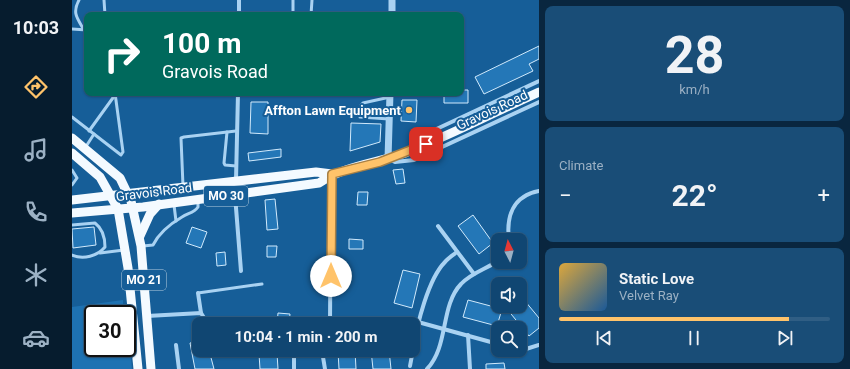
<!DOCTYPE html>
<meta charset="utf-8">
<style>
body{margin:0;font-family:Roboto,sans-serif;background:#194d77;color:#f1f3f6;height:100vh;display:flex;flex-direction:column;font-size:15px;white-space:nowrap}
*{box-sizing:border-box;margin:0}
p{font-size:13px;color:#9cb1c4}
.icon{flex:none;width:22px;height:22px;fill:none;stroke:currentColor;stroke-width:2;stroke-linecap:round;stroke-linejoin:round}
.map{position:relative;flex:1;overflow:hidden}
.panel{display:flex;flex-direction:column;gap:6px;padding:6px;background:#09263f;width:311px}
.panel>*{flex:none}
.top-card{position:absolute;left:12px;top:12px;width:380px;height:84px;border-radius:8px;box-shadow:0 1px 3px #0004,0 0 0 1px #305e84;background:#00695c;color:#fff;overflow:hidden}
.needle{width:26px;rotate:354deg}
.tools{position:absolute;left:419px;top:233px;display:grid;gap:8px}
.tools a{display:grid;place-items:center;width:36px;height:36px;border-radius:8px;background:#104672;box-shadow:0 1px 3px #0004,0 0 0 1px #305e84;font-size:20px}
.speed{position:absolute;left:12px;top:305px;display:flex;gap:8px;font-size:20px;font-weight:700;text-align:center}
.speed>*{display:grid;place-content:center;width:52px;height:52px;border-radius:50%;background:#104672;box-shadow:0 1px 3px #0004,0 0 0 1px #305e84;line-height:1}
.speed .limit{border:2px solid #111;border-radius:6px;background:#fff;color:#111}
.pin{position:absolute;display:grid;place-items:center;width:34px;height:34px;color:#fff;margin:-17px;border-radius:8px;box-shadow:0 2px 6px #0006}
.me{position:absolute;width:44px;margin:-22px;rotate:0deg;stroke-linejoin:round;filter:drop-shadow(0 0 3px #0008)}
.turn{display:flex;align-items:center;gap:14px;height:84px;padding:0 12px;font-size:18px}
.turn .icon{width:52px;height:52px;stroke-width:2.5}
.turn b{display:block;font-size:28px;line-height:34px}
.big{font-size:30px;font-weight:700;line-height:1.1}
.panel .tile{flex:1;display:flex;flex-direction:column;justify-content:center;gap:6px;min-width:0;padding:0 14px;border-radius:8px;background:#194d77}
.panel .dial{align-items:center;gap:0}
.dial b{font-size:52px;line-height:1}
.song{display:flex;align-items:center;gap:12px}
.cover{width:48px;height:48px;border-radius:6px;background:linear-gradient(135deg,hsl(40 70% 55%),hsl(210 70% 35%))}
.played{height:4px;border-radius:2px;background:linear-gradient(90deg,#ffc36a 85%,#305e84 85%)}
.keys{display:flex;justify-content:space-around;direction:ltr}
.heat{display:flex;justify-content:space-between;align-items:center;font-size:22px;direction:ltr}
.trip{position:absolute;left:120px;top:317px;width:228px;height:40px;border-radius:8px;background:#104672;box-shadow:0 1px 3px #0004,0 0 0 1px #305e84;font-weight:700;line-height:40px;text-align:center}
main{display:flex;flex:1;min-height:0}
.menu{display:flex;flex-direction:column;width:72px;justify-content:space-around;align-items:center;background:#061c2e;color:#9cb1c4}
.menu .icon{width:28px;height:28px}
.menu .active{color:#ffc36a}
.menu b{font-size:18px;color:#f1f3f6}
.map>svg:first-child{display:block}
.green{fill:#1e72b2}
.building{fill:#2477b7;stroke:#d1eafc}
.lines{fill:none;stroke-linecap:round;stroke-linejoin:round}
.service{stroke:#a9d2f2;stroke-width:3}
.minor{stroke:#a9d2f2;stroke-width:4}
.tertiary{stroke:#a9d2f2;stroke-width:7}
.primary{stroke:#f4faff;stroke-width:9}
.route-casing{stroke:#a67f45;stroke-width:10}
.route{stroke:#ffc36a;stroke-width:7}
.poi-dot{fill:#ffc36a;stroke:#165e98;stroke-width:1.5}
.labels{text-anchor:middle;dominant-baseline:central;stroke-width:4;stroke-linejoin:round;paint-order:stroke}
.shield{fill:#165e98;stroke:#b9cfe0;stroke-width:1}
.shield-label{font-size:12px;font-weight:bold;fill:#fff}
.poi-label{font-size:13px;font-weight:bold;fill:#fff;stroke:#165e98;text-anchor:end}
.street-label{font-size:13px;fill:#fff;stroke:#165e98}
</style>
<main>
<nav class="menu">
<b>10:03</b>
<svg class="icon active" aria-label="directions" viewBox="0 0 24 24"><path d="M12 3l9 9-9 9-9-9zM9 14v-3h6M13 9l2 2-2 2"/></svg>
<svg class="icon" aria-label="music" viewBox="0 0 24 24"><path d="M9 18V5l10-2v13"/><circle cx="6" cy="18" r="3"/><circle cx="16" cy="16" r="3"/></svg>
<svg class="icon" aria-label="phone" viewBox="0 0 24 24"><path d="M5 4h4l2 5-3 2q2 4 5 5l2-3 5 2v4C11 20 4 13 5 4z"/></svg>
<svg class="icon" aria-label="climate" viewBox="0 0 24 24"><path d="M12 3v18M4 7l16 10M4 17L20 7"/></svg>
<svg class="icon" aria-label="car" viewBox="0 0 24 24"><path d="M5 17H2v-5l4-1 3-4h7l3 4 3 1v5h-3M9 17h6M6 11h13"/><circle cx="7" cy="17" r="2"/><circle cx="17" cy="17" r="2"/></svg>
</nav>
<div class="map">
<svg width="467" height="369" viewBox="0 0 467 369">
<rect width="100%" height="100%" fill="#165e98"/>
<!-- green -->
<polygon class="green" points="51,300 51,304 54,304 55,314 21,314 21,348 55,348 55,316 60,369 0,369 0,307"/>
<!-- building -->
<g class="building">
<polygon points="467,46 467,59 457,64 461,71 412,94 403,77"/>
<polygon points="389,90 396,90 396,103 372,103 372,93 389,93"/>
<polygon points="330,100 345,100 344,122 329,121"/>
<polygon points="179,102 196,102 196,134 178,133"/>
<polygon points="279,123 309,124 308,142 278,151"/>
<polygon points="209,149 209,157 177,161 176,153"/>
<polygon points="331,169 333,183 324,184 321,170"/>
<polygon points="286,192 296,192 295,205 285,205"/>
<polygon points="203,199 206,229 195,230 193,200"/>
<polygon points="401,215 421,243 407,254 386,226"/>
<polygon points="22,227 24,245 1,248 0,229"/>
<polygon points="120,227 135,232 129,248 114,243"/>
<polygon points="277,239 291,240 291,249 277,249"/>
<polygon points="195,246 205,246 204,257 195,257"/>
<polygon points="153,252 154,265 145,266 144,253"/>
<polygon points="331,270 348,274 340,308 322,303"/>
<polygon points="448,295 467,318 467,328 457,336 435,309 438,306 448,306"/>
<polygon points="396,300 430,309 425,326 391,317"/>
<polygon points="206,313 218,314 217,324 205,324"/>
<polygon points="127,341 127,350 137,350 142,369 123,369 118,343"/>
<polygon points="276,350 283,350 284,369 267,369 266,351"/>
<polygon points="299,350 317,350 319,369 301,369"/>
<polygon points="205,353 206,369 188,369 187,354"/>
<polygon points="432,363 433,369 414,369 414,364"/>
</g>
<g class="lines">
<!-- service -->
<g class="service">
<path d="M7,0c-7,13 -2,18 5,30"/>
<polyline points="32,0 33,15"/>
<polyline points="221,15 221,0"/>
<polyline points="239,15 240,0"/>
<polyline points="0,29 15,30"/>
<polyline points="0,117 49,155 51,152 43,93"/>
<polyline points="317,119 288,117 289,105 291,103 318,97"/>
<polyline points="17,131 43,95"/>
<polyline points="155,132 152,163 153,165 164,166"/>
<polyline points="13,148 22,134"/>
<polyline points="0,170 5,178 0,185"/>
<polyline points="111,186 109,138 112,137 164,131"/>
<polyline points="102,205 104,221"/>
<path d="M0,225l23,-2c8,6 10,14 10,24 -7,9 -22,13 -33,8"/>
<path d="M71,246l10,-1c6,-12 17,-21 29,-28 6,-4 12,-4 16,-10v-5"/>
<polyline points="28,253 52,250"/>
<polyline points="126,293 190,284"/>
</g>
<!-- minor -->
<g class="minor">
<polyline points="167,15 167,0"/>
<polyline points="345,146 356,133 467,81"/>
<polyline points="317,159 323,162 342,160 467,102"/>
<polyline points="164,180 166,93"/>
<polyline points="163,195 169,271"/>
<polyline points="366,226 402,274"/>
<path d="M437,240c-3,-24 4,-44 30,-49"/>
<polyline points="126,293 129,313"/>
<polyline points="75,316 129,313 136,324"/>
<polyline points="346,322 426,344"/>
<polyline points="258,324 259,177"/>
<polyline points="396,335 398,369"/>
<polyline points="104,345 107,369"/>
<polyline points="448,348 454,349 467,345"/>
<path d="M341,349c4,-24 15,-70 32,-87 3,-4 8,-7 12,-10"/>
<polyline points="338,366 341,350"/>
<polyline points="222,369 222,353 245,350 250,351 253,369"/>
<path d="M355,369c22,-23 13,-63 34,-85 10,-11 25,-15 37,-23"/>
</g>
<!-- tertiary -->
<g class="tertiary">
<polyline points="320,15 320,0"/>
<polyline points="316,159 318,93"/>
</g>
<!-- primary -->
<g class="primary">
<polyline points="0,138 48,178 59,201 69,246 79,369"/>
<polyline points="0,153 28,177 46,209 56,268 66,369"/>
<polyline points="0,200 244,172 260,174"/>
<path d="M0,213l71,-6 176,-24c25,-17 58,-20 86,-30 46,-18 90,-41 134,-61"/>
<polyline points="68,236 78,214 87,204"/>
</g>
</g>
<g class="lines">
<!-- route casing -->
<g class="route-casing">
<polyline id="route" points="259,276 260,174 308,162 354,144"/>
</g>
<!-- route -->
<use href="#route" class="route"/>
</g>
<!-- markers -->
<circle class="poi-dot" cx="337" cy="110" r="4"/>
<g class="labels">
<!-- shield labels -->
<g class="shield">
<rect x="132" y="186" width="44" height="20" rx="3"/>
<rect x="50" y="270" width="44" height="20" rx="3"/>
</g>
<g class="shield-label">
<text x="154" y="196">MO 30</text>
<text x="72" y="280">MO 21</text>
</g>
<!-- poi labels -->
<g class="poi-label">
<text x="329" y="110">Affton Lawn Equipment</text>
</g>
<!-- street labels -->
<g class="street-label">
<text transform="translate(420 110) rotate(-25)">Gravois Road</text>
<text transform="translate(82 192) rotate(-7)">Gravois Road</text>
</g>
</g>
</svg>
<div class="tools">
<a><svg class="needle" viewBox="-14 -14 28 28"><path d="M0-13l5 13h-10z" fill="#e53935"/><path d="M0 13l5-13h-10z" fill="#9cb1c4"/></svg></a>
<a><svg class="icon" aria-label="sound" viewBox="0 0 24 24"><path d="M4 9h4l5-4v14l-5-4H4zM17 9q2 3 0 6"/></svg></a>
<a><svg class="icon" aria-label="search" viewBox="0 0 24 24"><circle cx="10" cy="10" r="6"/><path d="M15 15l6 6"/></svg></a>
</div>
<div class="speed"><div class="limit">30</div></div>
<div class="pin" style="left:354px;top:144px;background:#d93025"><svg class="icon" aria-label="arrive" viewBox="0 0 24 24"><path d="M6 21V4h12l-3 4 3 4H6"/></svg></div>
<svg class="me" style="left:259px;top:276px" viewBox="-20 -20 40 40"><circle r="19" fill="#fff"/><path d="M0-13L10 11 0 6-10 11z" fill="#ffc36a"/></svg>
<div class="trip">10:04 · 1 min · 200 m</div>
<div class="top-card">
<div class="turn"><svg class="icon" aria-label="right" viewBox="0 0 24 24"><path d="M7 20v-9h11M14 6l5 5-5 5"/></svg><div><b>100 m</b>Gravois Road</div></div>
</div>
</div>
<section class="panel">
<div class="tile dial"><b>28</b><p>km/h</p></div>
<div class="tile"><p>Climate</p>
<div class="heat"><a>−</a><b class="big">22°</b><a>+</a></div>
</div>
<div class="tile">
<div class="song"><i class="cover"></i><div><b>Static Love</b><p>Velvet Ray</p></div></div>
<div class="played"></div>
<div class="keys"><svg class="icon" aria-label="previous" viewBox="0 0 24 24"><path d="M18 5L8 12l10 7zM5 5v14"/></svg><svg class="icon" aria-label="pause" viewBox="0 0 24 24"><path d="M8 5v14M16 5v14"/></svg><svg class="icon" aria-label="next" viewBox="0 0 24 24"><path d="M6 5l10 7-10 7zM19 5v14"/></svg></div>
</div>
</section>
</main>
